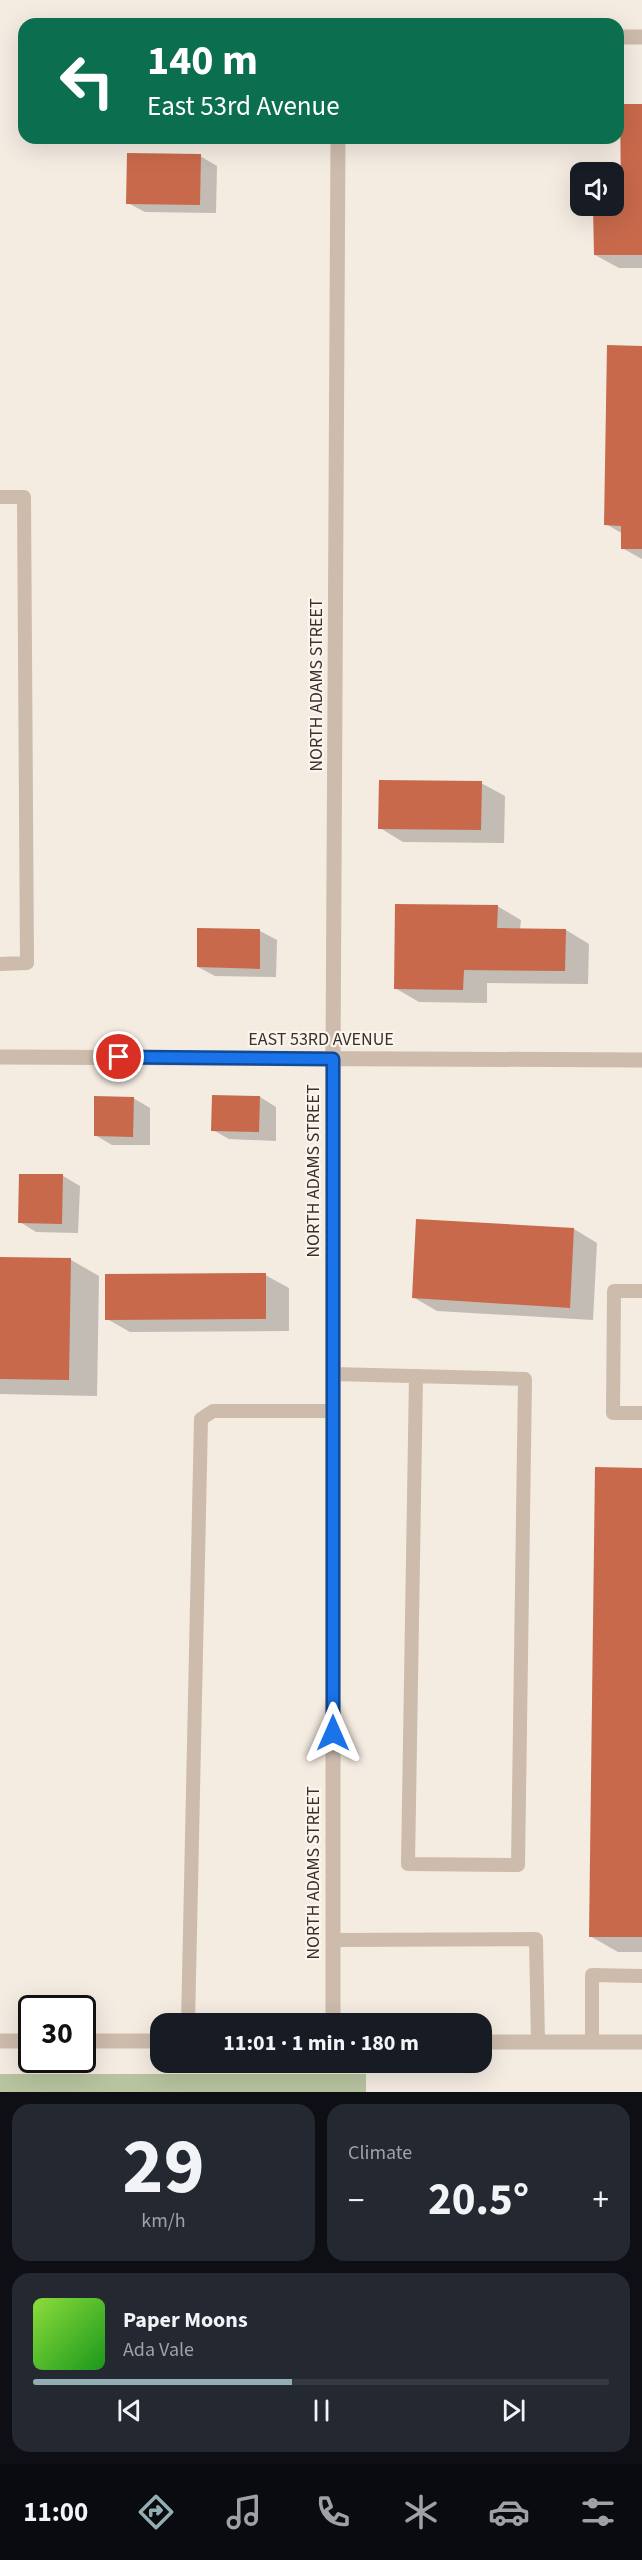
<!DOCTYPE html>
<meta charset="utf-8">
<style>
body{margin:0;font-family:"Source Sans 3",sans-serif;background:#242831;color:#f1f3f6;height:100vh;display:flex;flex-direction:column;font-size:22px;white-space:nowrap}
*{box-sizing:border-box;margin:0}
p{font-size:20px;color:#9ea1a6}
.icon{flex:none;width:33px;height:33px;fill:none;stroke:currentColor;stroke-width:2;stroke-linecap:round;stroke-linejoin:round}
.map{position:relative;height:2092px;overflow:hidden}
.panel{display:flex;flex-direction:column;gap:12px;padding:12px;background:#0d0f14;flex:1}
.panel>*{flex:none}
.guide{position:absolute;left:18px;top:18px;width:606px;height:126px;border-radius:18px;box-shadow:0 6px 24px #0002;background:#0b6e4f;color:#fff;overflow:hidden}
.fabs{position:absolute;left:570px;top:162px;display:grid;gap:12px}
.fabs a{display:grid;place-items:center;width:54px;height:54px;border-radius:12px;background:#171b24;box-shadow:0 6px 24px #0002;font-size:30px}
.speed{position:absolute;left:18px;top:1995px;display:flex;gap:12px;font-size:30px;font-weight:700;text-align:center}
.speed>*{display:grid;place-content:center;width:78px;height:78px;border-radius:50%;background:#171b24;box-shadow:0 6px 24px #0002;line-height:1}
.speed .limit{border:3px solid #111;border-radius:9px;background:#fff;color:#111}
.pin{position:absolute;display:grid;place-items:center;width:51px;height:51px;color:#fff;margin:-26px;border:3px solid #fff;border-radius:50%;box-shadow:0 2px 6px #0007}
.me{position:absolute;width:66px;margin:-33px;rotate:0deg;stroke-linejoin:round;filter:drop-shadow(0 0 4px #0008)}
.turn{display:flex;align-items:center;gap:21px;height:126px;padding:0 30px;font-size:27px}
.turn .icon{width:78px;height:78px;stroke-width:2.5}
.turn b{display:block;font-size:42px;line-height:51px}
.big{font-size:45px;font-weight:700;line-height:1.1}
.panel .tile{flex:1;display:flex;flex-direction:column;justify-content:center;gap:9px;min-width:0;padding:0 21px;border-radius:18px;background:#242831}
.panel .dial{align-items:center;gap:0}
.dial b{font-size:78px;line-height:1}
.song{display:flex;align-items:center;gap:18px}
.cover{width:72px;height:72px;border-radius:9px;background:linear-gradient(135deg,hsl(90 70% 55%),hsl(120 70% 35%))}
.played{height:6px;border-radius:3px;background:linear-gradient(90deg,#92aeb2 45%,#363941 45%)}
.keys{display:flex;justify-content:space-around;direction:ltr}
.heat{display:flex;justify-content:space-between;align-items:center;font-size:33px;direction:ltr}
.panel .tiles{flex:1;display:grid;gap:12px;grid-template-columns:1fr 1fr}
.tile:last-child{grid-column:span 2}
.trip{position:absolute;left:150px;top:2013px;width:342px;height:60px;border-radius:18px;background:#171b24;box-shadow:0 6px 24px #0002;font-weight:700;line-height:60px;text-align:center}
.dock{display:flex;height:96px;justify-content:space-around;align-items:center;background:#090b0e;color:#9ea1a6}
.dock .icon{width:42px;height:42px}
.dock .current{color:#92aeb2}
.dock b{font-size:27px;color:#f1f3f6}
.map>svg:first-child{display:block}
.green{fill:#b8c4a0}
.shadow{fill:#0003}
.building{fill:#c8694b}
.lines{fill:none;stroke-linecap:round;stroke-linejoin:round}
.service{stroke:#cdbbac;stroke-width:14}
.minor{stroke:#cdbbac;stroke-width:15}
.tertiary{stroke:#cdbbac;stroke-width:15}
.route-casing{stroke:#114b97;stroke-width:15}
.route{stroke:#1a73e8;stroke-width:10}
.labels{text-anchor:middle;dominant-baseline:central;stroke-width:4.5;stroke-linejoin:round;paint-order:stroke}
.street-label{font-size:18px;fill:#3b302b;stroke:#fbf5ee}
</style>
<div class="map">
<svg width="642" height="2092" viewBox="0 0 642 2092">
<rect width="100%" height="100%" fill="#f4ebe1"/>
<!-- green -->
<rect class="green" x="0" y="2074" width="366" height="18"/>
<!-- shadow -->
<g class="shadow">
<polygon points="642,106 642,268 619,268 595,255 594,206 614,206 614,196 622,196"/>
<polygon points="200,156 217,166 216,213 145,212 128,203"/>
<polygon points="642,347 642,559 622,548 623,534 606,524"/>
<polygon points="481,783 505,796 504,843 403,842 380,828"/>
<polygon points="497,906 521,920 520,929 566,930 589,944 588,984 487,983 487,1003 419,1002 395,988"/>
<polygon points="260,931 277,940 276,977 215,976 198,967"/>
<polygon points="260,1097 276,1107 276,1141 229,1139 213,1130"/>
<polygon points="133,1098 150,1108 150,1145 112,1145 95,1135"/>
<polygon points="63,1176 80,1186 78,1233 36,1232 20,1222"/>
<polygon points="574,1229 597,1243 593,1320 437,1311 413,1297"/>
<polygon points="0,1259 71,1260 99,1276 97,1396 0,1394"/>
<polygon points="265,1275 289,1288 289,1331 130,1332 107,1319"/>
<polygon points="642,1469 642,1952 618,1952 590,1936"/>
</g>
<!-- building -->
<g class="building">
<polygon points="620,104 642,104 642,255 594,255 593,206 614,206 614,194 621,194"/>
<polygon points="127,153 201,154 200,205 126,204"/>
<polygon points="607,345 642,346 642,549 621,549 621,526 604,525"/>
<polygon points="379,780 482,781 481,830 378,829"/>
<polygon points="395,904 498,905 497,928 566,929 565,971 464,970 463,990 394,989"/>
<polygon points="197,928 260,929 260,969 197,967"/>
<polygon points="212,1095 260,1096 259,1132 211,1131"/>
<polygon points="94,1096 134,1097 133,1137 94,1136"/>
<polygon points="19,1174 63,1174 62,1224 18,1223"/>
<polygon points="416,1219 574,1228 570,1308 412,1298"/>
<polygon points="0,1257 71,1258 69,1380 0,1379"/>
<polygon points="266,1273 266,1319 105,1320 105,1274"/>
<polygon points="595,1467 642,1468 642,1937 589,1937"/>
</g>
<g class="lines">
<!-- service -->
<g class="service">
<polyline points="0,497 24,497 27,963 0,964"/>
<polyline points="642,1291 614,1291 613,1413 642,1413"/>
<polyline points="333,1374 525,1379 518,1865 408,1864 416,1376"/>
<polyline points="333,1940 536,1939 538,2042"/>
<polyline points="188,2024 201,1419 213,1411 333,1411"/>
<polyline points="592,2042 592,1975 642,1976"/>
</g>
<!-- minor -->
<g class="minor">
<polyline points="618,37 642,37"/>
<polyline points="0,1057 642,1060"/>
<polyline points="333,2024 333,1059 338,138"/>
</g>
<!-- tertiary -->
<g class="tertiary">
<polyline points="0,2041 32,2041"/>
<polyline points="82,2041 160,2041"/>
<polyline points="482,2042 642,2042"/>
</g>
</g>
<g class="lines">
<!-- route casing -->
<g class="route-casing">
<polyline id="route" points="119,1057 333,1059 333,1733"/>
</g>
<!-- route -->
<use href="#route" class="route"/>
</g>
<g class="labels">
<!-- street labels -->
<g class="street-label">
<text transform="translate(316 685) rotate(-90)">NORTH ADAMS STREET</text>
<text x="321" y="1039">EAST 53RD AVENUE</text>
<text transform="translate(313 1171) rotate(-90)">NORTH ADAMS STREET</text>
<text transform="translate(313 1873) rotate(-90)">NORTH ADAMS STREET</text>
</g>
</g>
</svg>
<div class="fabs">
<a><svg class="icon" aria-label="sound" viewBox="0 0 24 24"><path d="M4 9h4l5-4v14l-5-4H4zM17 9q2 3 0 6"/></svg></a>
</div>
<div class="speed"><div class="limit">30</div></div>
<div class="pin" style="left:119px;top:1057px;background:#d93025"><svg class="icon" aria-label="arrive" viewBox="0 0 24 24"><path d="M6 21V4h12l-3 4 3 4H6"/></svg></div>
<svg class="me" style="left:333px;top:1733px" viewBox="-20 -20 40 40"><path d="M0-17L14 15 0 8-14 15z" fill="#1a73e8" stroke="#fff" stroke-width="4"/></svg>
<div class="trip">11:01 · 1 min · 180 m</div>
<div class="guide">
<div class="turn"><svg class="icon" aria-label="left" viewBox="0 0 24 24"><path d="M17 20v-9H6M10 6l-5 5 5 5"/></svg><div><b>140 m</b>East 53rd Avenue</div></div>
</div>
</div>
<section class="panel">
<div class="tiles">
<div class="tile dial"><b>29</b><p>km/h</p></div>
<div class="tile"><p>Climate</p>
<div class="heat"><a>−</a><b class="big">20.5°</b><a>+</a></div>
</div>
<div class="tile">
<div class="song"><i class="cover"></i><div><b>Paper Moons</b><p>Ada Vale</p></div></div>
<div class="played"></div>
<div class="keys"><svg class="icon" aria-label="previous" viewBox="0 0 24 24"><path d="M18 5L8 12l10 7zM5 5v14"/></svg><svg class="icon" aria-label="pause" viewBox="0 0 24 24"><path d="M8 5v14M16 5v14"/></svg><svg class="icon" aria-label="next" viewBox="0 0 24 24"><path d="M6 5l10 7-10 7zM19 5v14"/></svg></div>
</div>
</div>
</section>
<nav class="dock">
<b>11:00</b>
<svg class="icon current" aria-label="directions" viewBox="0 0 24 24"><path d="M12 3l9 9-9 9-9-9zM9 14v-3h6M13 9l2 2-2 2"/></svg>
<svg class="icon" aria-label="music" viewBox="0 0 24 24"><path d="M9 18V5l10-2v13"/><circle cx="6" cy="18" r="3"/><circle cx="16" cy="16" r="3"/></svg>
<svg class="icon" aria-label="phone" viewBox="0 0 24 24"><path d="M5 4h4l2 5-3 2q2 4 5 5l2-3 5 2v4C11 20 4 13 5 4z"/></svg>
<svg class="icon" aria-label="climate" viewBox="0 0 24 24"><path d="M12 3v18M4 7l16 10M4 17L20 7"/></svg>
<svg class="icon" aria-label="car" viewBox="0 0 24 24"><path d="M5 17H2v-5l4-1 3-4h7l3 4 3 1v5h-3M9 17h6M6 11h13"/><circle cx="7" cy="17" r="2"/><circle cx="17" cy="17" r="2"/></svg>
<svg class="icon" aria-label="filters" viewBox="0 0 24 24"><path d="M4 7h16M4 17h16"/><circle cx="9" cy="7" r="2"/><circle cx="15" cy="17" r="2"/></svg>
</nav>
